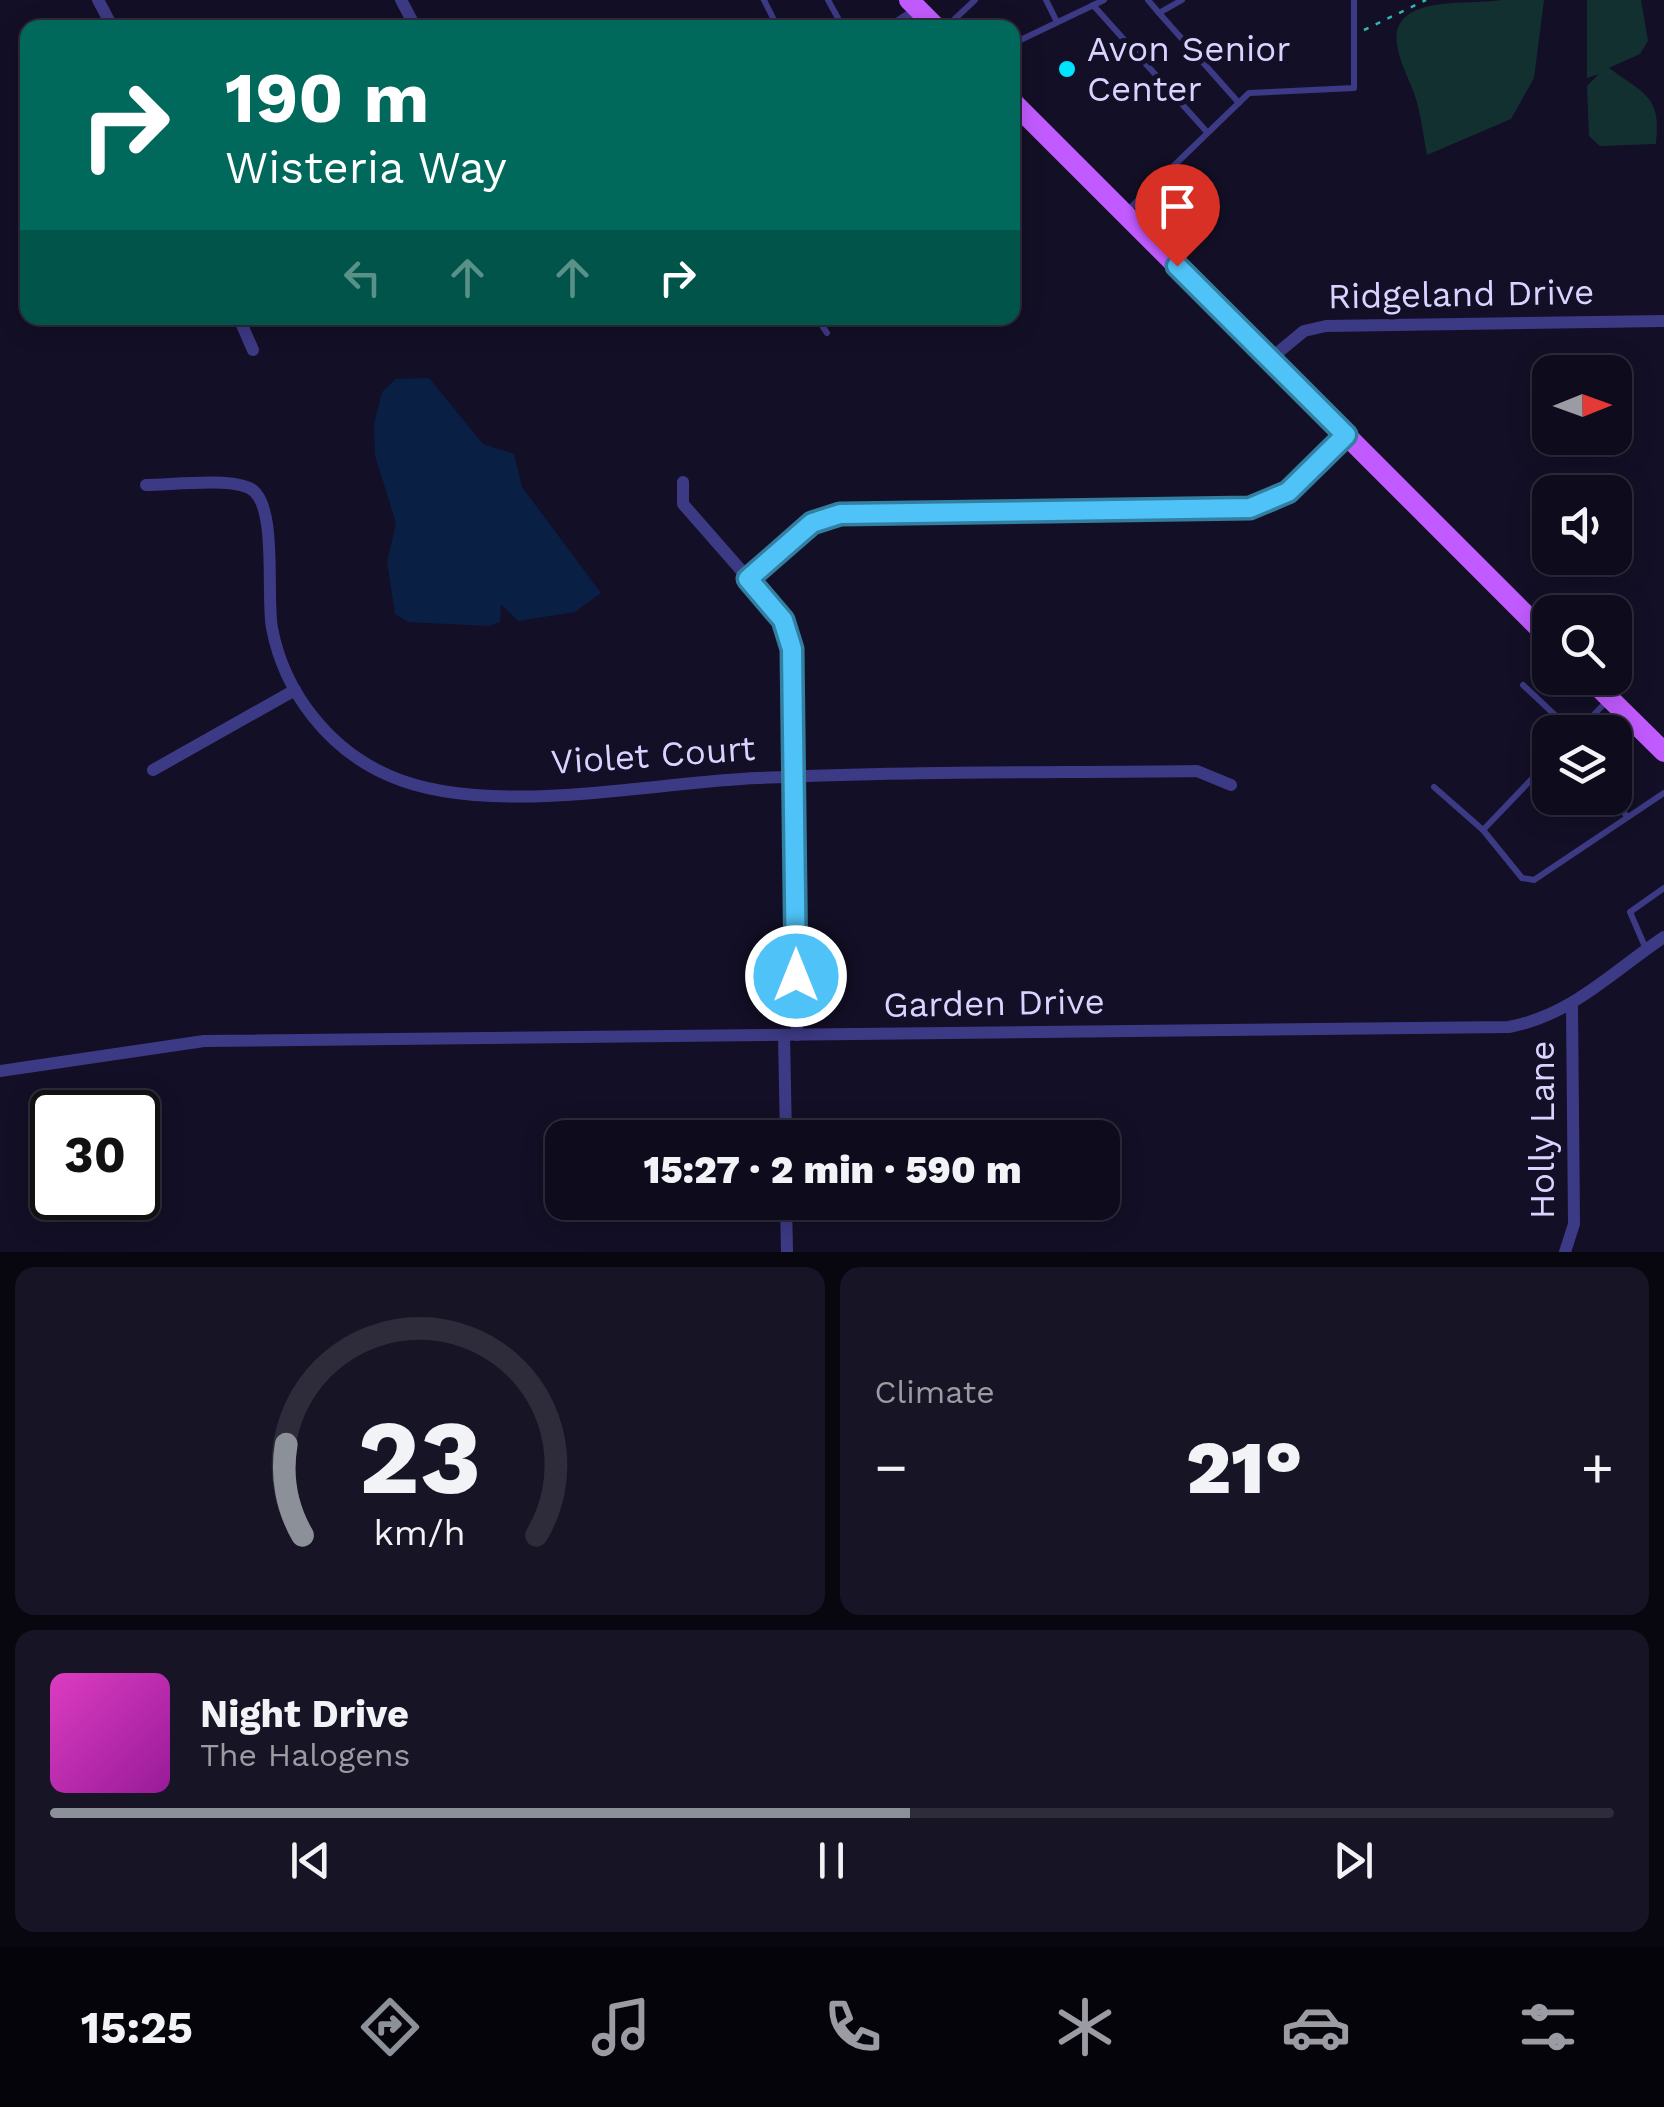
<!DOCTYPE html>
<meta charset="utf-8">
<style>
body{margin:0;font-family:"Work Sans",sans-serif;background:#171425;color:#f1f3f6;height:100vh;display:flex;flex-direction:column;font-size:38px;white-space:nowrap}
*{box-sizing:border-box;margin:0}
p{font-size:32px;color:#9b9ba3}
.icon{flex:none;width:55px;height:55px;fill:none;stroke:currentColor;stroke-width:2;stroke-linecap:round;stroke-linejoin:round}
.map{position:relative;height:1252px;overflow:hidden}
.panel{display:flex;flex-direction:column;gap:15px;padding:15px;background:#08060f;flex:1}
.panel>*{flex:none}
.hud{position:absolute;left:20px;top:20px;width:1000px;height:305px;border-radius:20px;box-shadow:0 5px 25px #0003,0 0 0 2px #2e2b3b;background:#00695c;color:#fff;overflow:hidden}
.needle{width:65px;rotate:89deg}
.buttons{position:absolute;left:1532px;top:355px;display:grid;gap:20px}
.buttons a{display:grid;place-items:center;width:100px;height:100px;border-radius:20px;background:#0e0b1c;box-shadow:0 5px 25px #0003,0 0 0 2px #2e2b3b;font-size:50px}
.speed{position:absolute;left:30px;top:1090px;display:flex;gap:20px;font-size:50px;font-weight:700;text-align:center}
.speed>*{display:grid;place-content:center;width:130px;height:130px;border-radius:50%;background:#0e0b1c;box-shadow:0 5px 25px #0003,0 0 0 2px #2e2b3b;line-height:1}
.speed .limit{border:5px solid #111;border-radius:15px;background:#fff;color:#111}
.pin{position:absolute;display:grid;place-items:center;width:85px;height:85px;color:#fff;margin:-102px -42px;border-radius:50% 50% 50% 0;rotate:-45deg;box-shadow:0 0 10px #0007}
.pin .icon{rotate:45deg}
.me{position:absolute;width:110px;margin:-55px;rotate:0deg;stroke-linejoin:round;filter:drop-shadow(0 0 8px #0008)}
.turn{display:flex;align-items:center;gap:35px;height:210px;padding:0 40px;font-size:45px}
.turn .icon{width:130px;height:130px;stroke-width:2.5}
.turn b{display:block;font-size:70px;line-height:85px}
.lanes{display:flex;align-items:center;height:95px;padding:0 40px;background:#0003;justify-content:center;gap:50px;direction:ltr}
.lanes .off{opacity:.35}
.big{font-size:75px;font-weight:800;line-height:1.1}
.panel .widget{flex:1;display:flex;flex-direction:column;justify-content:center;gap:15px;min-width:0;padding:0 35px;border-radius:20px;background:#171425}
.panel .dial{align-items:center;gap:0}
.dial svg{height:260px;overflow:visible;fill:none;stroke:#2e2b3b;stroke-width:7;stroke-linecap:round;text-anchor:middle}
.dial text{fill:#f1f3f6;stroke:none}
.song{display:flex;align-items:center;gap:30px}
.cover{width:120px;height:120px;border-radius:15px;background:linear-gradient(135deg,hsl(310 70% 55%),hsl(300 70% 35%))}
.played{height:10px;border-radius:5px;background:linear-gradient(90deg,#8c9099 55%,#2e2b3b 55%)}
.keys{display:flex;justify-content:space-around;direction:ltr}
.heat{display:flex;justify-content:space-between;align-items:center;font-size:55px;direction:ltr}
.panel .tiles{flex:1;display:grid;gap:15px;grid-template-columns:1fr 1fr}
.widget:last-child{grid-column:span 2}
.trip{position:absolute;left:545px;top:1120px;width:575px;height:100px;border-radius:20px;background:#0e0b1c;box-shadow:0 5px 25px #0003,0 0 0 2px #2e2b3b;font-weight:800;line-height:100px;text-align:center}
.tabs{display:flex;height:160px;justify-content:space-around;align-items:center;background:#06040b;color:#9b9ba3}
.tabs .icon{width:70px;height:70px}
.tabs .current{color:#8c9099}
.tabs b{font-size:45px;color:#f1f3f6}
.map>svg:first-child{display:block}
.green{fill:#12302f}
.water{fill:#0a1f44}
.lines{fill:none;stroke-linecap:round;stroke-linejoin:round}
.path{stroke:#2fb8b0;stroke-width:2.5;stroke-dasharray:5 8;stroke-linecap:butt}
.lane{stroke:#3d3a85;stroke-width:6}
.street{stroke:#3d3a85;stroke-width:12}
.primary{stroke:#c25bff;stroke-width:20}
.route-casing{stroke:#337fa1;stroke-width:25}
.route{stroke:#4fc3f7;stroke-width:18}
.poi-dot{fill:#00e5ff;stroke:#130f26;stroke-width:4}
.labels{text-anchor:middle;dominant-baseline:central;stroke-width:10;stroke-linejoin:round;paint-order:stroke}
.poi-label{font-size:35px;fill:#d9d4ff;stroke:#130f26;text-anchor:start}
.street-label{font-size:35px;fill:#d9d4ff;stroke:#130f26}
</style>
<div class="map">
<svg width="1664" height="1252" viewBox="0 0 1664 1252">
<rect width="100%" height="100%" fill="#130f26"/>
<!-- green -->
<g class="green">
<path d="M1501,0h43l-10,78 -23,41 -84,36c-4,-20 -6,-43 -13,-62 -11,-29 -37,-71 8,-85 26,-8 53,-4 79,-8z"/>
<path d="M1587,0h54l7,41 -8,13 -31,14c35,26 53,28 47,76l-56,2 -11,-10 -2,-50 12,-12 -12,4z"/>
</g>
<!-- water -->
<polygon class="water" points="429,378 483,444 514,454 522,487 601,593 575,612 518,621 501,604 500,622 489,626 408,622 395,614 387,562 396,523 375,456 374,424 382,392 396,379"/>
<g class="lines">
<!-- path -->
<polyline class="path" points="1364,30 1426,0"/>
<!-- lane -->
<g class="lane">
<polyline points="764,0 778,28"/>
<polyline points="1046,0 1057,22"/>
<polyline points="1148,0 1159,13"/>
<polyline points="1182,0 1159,13 1239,103"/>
<polyline points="1093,5 1207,132"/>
<polyline points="826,28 839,20 828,0"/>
<polyline points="945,28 975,0"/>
<polyline points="1012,44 1104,0"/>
<polyline points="1129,209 1249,93 1354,88 1354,0"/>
<polyline points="817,318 827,333"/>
<polyline points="1523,685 1573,732"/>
<polyline points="1577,732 1607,701"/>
<polyline points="1434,787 1483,830 1522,878 1534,880 1664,793"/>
<polyline points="1615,798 1627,817"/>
<polyline points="1483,830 1550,760"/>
<polyline points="1646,949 1630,912 1664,888"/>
</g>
<!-- street -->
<g class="street">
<polyline points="98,0 113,28"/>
<polyline points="401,0 416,28"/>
<polyline points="891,28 919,10"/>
<polyline points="239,318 253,350"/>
<polyline points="1270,359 1304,331 1326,326 1664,321"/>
<polyline points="683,482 683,504 775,609 790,637 797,1035"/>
<path d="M146,485c25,0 85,-8 105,4 27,16 15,107 21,139 12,64 57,122 118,148 98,43 262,6 368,2 146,-7 293,-5 439,-7l34,14"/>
<polyline points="748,579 812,523 840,514 1262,506 1288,492 1346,435"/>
<polyline points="153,770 295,690"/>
<polyline points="784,1035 786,1138"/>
<path d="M0,1071l204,-30 1305,-14c63,-12 103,-55 155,-90"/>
<polyline points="786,1202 787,1252"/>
<polyline points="1565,1252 1574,1224 1572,1006"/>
</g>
<!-- primary -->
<g class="primary">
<polyline points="909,0 937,28"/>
<polyline points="1012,101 1550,639"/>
<polyline points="1589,678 1664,752"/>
</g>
</g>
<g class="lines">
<!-- route casing -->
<g class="route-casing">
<polyline id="route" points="796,976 792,649 783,620 748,579 812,523 840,514 1250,508 1288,492 1346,435 1177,266"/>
</g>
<!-- route -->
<use href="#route" class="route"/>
</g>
<!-- markers -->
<circle class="poi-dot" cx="1067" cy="69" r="10"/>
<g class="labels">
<!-- poi labels -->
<g class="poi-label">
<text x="1087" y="49">Avon Senior<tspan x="1087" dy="40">Center</tspan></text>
</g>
<!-- street labels -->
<g class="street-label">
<text transform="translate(1461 294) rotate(-1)">Ridgeland Drive</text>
<text transform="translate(653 755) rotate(-4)">Violet Court</text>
<text transform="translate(994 1003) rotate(-1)">Garden Drive</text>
<text transform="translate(1542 1130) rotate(-90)">Holly Lane</text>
</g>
</g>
</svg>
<div class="buttons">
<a><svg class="needle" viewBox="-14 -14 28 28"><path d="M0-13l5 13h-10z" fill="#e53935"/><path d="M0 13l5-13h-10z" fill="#9b9ba3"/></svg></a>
<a><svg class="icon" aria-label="sound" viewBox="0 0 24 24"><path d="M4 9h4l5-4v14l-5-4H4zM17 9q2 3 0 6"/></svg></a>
<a><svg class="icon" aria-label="search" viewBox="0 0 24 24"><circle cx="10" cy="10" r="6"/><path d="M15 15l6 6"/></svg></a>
<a><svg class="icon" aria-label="layers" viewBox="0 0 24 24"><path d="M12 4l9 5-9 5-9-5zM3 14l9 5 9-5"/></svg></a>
</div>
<div class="speed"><div class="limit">30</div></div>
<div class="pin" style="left:1177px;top:266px;background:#d93025"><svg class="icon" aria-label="arrive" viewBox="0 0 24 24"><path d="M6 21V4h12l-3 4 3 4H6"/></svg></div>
<svg class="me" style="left:796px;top:976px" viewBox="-20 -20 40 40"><circle r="17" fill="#4fc3f7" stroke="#fff" stroke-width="3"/><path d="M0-11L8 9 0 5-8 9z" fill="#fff"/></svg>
<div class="trip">15:27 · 2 min · 590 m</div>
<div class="hud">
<div class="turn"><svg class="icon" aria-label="right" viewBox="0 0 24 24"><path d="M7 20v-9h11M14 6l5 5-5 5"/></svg><div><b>190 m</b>Wisteria Way</div></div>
<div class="lanes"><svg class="icon off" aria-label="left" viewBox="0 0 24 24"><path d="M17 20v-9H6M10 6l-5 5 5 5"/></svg><svg class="icon off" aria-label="ahead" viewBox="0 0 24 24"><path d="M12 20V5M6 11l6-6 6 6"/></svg><svg class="icon off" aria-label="ahead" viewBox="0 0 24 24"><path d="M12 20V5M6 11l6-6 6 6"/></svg><svg class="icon" aria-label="right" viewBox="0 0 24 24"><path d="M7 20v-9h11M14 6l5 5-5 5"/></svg></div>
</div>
</div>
<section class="panel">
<div class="tiles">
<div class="widget dial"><svg viewBox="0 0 100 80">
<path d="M14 69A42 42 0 1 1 86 69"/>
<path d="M14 69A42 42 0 0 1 9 41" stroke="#8c9099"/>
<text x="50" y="56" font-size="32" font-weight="700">23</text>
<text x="50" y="72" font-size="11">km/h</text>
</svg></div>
<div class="widget"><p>Climate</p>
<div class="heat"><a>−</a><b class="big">21°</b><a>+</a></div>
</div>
<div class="widget">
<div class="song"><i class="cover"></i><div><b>Night Drive</b><p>The Halogens</p></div></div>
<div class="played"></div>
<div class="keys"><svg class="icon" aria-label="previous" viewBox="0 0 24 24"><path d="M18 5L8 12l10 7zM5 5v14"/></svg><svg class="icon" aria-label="pause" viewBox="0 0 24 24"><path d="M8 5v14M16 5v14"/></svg><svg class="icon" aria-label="next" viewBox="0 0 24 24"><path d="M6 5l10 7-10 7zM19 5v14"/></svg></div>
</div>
</div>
</section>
<nav class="tabs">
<b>15:25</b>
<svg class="icon current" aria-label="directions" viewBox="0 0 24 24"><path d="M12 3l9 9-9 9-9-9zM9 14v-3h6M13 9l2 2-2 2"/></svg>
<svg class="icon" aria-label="music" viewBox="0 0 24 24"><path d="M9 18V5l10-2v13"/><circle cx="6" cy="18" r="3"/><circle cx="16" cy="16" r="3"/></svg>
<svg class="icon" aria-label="phone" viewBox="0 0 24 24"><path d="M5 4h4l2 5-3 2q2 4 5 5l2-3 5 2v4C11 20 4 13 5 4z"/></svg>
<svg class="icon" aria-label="climate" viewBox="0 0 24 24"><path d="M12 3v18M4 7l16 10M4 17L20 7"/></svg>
<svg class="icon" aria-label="car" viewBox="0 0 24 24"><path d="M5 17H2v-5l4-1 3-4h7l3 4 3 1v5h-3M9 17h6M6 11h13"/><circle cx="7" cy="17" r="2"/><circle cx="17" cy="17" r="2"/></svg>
<svg class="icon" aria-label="filters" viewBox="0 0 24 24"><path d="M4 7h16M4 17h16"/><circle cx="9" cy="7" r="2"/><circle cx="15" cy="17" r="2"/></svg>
</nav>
